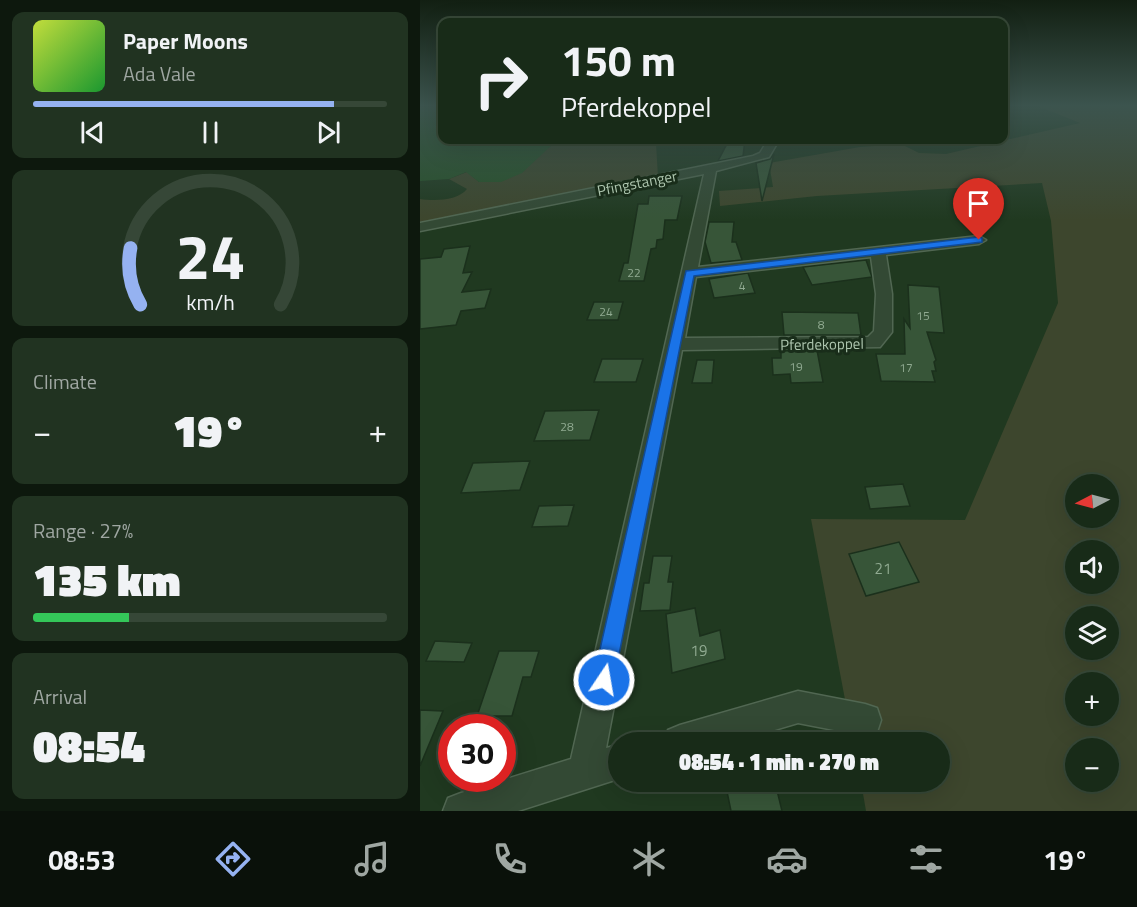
<!DOCTYPE html>
<meta charset="utf-8">
<style>
body{margin:0;font-family:"Titillium Web",sans-serif;background:#213321;color:#f1f3f6;height:100vh;display:flex;flex-direction:column;font-size:22px;white-space:nowrap}
*{box-sizing:border-box;margin:0}
p{font-size:20px;color:#9fa7a2}
.icon{flex:none;width:33px;height:33px;fill:none;stroke:currentColor;stroke-width:2;stroke-linecap:round;stroke-linejoin:round}
.map{position:relative;flex:1;overflow:hidden}
.side{display:flex;flex-direction:column;gap:12px;padding:12px;background:#0d180d;width:420px}
.side>*{flex:none}
.banner{position:absolute;left:18px;top:18px;width:570px;height:126px;border-radius:12px;box-shadow:0 6px 24px #0002,0 0 0 2px #364737;background:#182b18;color:#f1f3f6;overflow:hidden}
.needle{width:39px;rotate:264deg}
.buttons{position:absolute;left:645px;top:474px;display:grid;gap:12px}
.buttons a{display:grid;place-items:center;width:54px;height:54px;border-radius:50%;background:#182b18;box-shadow:0 6px 24px #0002,0 0 0 2px #364737;font-size:30px}
.speed{position:absolute;left:18px;top:714px;display:flex;gap:12px;font-size:30px;font-weight:700;text-align:center}
.speed>*{display:grid;place-content:center;width:78px;height:78px;border-radius:50%;background:#182b18;box-shadow:0 6px 24px #0002,0 0 0 2px #364737;line-height:1}
.speed .limit{border:9px solid #d22;background:#fff;color:#111}
.pin{position:absolute;display:grid;place-items:center;width:51px;height:51px;color:#fff;margin:-62px -26px;border-radius:50% 50% 50% 0;rotate:-45deg;box-shadow:0 0 6px #0007}
.pin .icon{rotate:45deg}
.me{position:absolute;width:66px;margin:-33px;rotate:12deg;stroke-linejoin:round;filter:drop-shadow(0 0 4px #0008)}
.turn{display:flex;align-items:center;gap:21px;height:126px;padding:0 24px;font-size:27px}
.turn .icon{width:78px;height:78px;stroke-width:2.5}
.turn b{display:block;font-size:42px;line-height:51px}
.big{font-size:45px;font-weight:800;line-height:1.1}
.side .widget{flex:1;display:flex;flex-direction:column;justify-content:center;gap:9px;min-width:0;padding:0 21px;border-radius:12px;background:#213321}
.side .dial{align-items:center;gap:0}
.dial svg{height:156px;overflow:visible;fill:none;stroke:#364737;stroke-width:7;stroke-linecap:round;text-anchor:middle}
.dial text{fill:#f1f3f6;stroke:none}
.song{display:flex;align-items:center;gap:18px}
.cover{width:72px;height:72px;border-radius:9px;background:linear-gradient(135deg,hsl(70 70% 55%),hsl(130 70% 35%))}
.played{height:6px;border-radius:3px;background:linear-gradient(90deg,#95b2f1 85%,#364737 85%)}
.keys{display:flex;justify-content:space-around;direction:ltr}
.heat{display:flex;justify-content:space-between;align-items:center;font-size:33px;direction:ltr}
.charge{height:9px;border-radius:4px;background:linear-gradient(90deg,#34c759 27%,#364737 0)}
.trip{position:absolute;left:188px;top:732px;width:342px;height:60px;border-radius:30px;background:#182b18;box-shadow:0 6px 24px #0002,0 0 0 2px #364737;font-weight:800;line-height:60px;text-align:center}
.tab-bar{display:flex;height:96px;justify-content:space-around;align-items:center;background:#0a110a;color:#9fa7a2}
.tab-bar .icon{width:42px;height:42px}
.tab-bar .active{color:#95b2f1}
.tab-bar b{font-size:27px;color:#f1f3f6}
main{display:flex;flex:1;min-height:0}
.map>svg:first-child{display:block}
.green{fill:#3d462d;fill-rule:evenodd}
.water{fill:#275129}
.building{fill:#375538;stroke:#1b301c;stroke-width:1.5}
.lines{fill:none;stroke-linecap:round;stroke-linejoin:round}
.street-casing{stroke:#516752;stroke-width:3}
.street{fill:#334934;fill-rule:evenodd}
.route{fill:#1a73e8;stroke:#114b97;stroke-width:1.5}
.labels{text-anchor:middle;dominant-baseline:central;stroke-width:6;stroke-linejoin:round;paint-order:stroke}
.number-label{font-size:12px;fill:#90aa91}
.street-label{font-size:15px;fill:#aec6af;stroke:#192d1a}
.near-number-label{font-size:15px;fill:#90aa91}
</style>
<main>
<section class="side">
<div class="widget">
<div class="song"><i class="cover"></i><div><b>Paper Moons</b><p>Ada Vale</p></div></div>
<div class="played"></div>
<div class="keys"><svg class="icon" aria-label="previous" viewBox="0 0 24 24"><path d="M18 5L8 12l10 7zM5 5v14"/></svg><svg class="icon" aria-label="pause" viewBox="0 0 24 24"><path d="M8 5v14M16 5v14"/></svg><svg class="icon" aria-label="next" viewBox="0 0 24 24"><path d="M6 5l10 7-10 7zM19 5v14"/></svg></div>
</div>
<div class="widget dial"><svg viewBox="0 0 100 80">
<path d="M14 69A42 42 0 1 1 86 69"/>
<path d="M14 69A42 42 0 0 1 9 40" stroke="#95b2f1"/>
<text x="50" y="56" font-size="32" font-weight="700">24</text>
<text x="50" y="72" font-size="11">km/h</text>
</svg></div>
<div class="widget"><p>Climate</p>
<div class="heat"><a>−</a><b class="big">19°</b><a>+</a></div>
</div>
<div class="widget"><p>Range · 27%</p><b class="big">135 km</b><div class="charge"></div></div>
<div class="widget"><p>Arrival</p><b class="big">08:54</b></div>
</section>
<div class="map">
<svg width="717" height="811" viewBox="0 0 717 811">
<rect width="100%" height="100%" fill="#203920"/>
<!-- green -->
<g class="green">
<path d="M618,106h99v705h-271l-5,-29h78v-40h-86l-42,-223 154,1 93,-217 -7,-82 -9,-38 -225,13 -97,10 -1,-15 54,-4 -4,-24 91,-16 41,-3 18,9 27,1 134,-31zM656,484h32v34h-32zM656,550h32v34h-32zM656,616h32v34h-32zM656,682h32v34h-32zM656,748h32v34h-32z"/>
<path d="M153,140h86l-3,3 2,34 -238,45v-23c15,2 37,2 47,-10l-18,-10 18,-7 12,10 63,-29 11,-9z"/>
</g>
<!-- water -->
<polygon class="water" points="22,106 22,140 153,140 133,144 102,173 81,182 59,182 46,172 29,179 0,181 0,107"/>
<!-- building -->
<g class="building">
<polygon points="309,140 325,140 323,156 298,161"/>
<polygon points="354,154 342,201 336,163 350,159"/>
<polygon points="229,196 262,196 257,220 245,220 243,239 237,240 236,248 231,249 224,281 199,281 204,263 208,263 218,204 228,204"/>
<polygon points="289,222 314,222 312,242 316,242 322,260 291,263 285,242"/>
<polygon points="50,246 43,273 52,272 42,292 71,289 65,308 41,311 36,325 0,329 0,259 21,257 24,249"/>
<polygon points="446,260 452,277 392,285 383,267"/>
<polygon points="328,273 335,293 294,298 289,279"/>
<polygon points="488,285 519,287 524,333 507,332 516,360 514,362 516,371 512,371 515,382 461,381 456,354 485,354 484,319 490,328"/>
<polygon points="174,302 203,302 198,320 167,320"/>
<polygon points="362,312 438,313 441,335 364,335"/>
<polygon points="397,350 403,382 371,383 370,374 353,375 352,358 361,358 361,351"/>
<polygon points="182,359 223,359 216,382 174,382"/>
<polygon points="277,360 294,360 292,383 272,383"/>
<polygon points="179,410 170,440 114,441 125,411"/>
<polygon points="110,461 100,490 41,493 53,463"/>
<polygon points="483,484 490,506 450,509 445,487"/>
<polygon points="154,505 148,526 112,527 119,506"/>
<polygon points="479,542 499,582 446,596 429,554"/>
<polygon points="233,556 252,556 248,582 253,582 250,610 220,611 224,583 229,583"/>
<polygon points="275,608 280,636 300,630 305,659 252,673 246,614"/>
<polygon points="15,641 52,643 44,662 6,661"/>
<polygon points="79,651 119,651 111,677 103,677 92,716 57,716"/>
<polygon points="0,710 23,711 0,766"/>
<polygon points="305,782 355,782 362,811 311,811"/>
</g>
<g class="lines">
<!-- street casing -->
<g class="street-casing">
<g id="street">
<path d="M348,140h11l-10,17 -53,14 -18,96 281,-31 7,4 -7,4 -93,11 6,39v38l-12,15 -198,3 -76,398 12,-3v34l-100,32h-75l5,-13 13,-5 110,-34 133,-585 -284,57v-8l333,-67 7,-3zM451,257l5,37 -2,37 -6,6 -183,1 11,-61z"/>
<polygon points="378,691 445,704 457,708 461,720 457,732 445,736 378,723 314,742 243,742 248,730 260,725"/>
</g>
</g>
<!-- street -->
<use href="#street" class="street"/>
</g>
<!-- sky -->
<linearGradient id="sky" x2="0" y2="1"><stop stop-color="#121f12"/><stop offset="0.48" stop-color="#3c544e"/><stop offset="1" stop-color="#3c544e" stop-opacity="0"/></linearGradient>
<rect width="717" height="220" fill="url(#sky)"/>
<!-- route -->
<polygon class="route" points="559,237 562,238 562,242 274,276 194,680 191,687 184,690 176,687 173,680 266,271"/>
<g class="labels">
<!-- number labels -->
<g class="number-label">
<text x="214" y="272">22</text>
<text x="322" y="285">4</text>
<text x="186" y="311">24</text>
<text x="503" y="315">15</text>
<text x="401" y="324">8</text>
<text x="376" y="366">19</text>
<text x="486" y="367">17</text>
<text x="147" y="426">28</text>
</g>
<!-- street labels -->
<g class="street-label">
<text transform="translate(217 183) rotate(-11)">Pfingstanger</text>
<text transform="translate(402 344) rotate(-1)">Pferdekoppel</text>
</g>
<!-- near-number labels -->
<g class="near-number-label">
<text x="463" y="568">21</text>
<text x="279" y="650">19</text>
</g>
</g>
</svg>
<div class="buttons">
<a><svg class="needle" viewBox="-14 -14 28 28"><path d="M0-13l5 13h-10z" fill="#e53935"/><path d="M0 13l5-13h-10z" fill="#9fa7a2"/></svg></a>
<a><svg class="icon" aria-label="sound" viewBox="0 0 24 24"><path d="M4 9h4l5-4v14l-5-4H4zM17 9q2 3 0 6"/></svg></a>
<a><svg class="icon" aria-label="layers" viewBox="0 0 24 24"><path d="M12 4l9 5-9 5-9-5zM3 14l9 5 9-5"/></svg></a>
<a>+</a>
<a>−</a>
</div>
<div class="speed"><div class="limit">30</div></div>
<div class="pin" style="left:559px;top:240px;background:#d93025"><svg class="icon" aria-label="arrive" viewBox="0 0 24 24"><path d="M6 21V4h12l-3 4 3 4H6"/></svg></div>
<svg class="me" style="left:184px;top:680px" viewBox="-20 -20 40 40"><circle r="17" fill="#1a73e8" stroke="#fff" stroke-width="3"/><path d="M0-11L8 9 0 5-8 9z" fill="#fff"/></svg>
<div class="trip">08:54 · 1 min · 270 m</div>
<div class="banner">
<div class="turn"><svg class="icon" aria-label="right" viewBox="0 0 24 24"><path d="M7 20v-9h11M14 6l5 5-5 5"/></svg><div><b>150 m</b>Pferdekoppel</div></div>
</div>
</div>
</main>
<nav class="tab-bar">
<b>08:53</b>
<svg class="icon active" aria-label="directions" viewBox="0 0 24 24"><path d="M12 3l9 9-9 9-9-9zM9 14v-3h6M13 9l2 2-2 2"/></svg>
<svg class="icon" aria-label="music" viewBox="0 0 24 24"><path d="M9 18V5l10-2v13"/><circle cx="6" cy="18" r="3"/><circle cx="16" cy="16" r="3"/></svg>
<svg class="icon" aria-label="phone" viewBox="0 0 24 24"><path d="M5 4h4l2 5-3 2q2 4 5 5l2-3 5 2v4C11 20 4 13 5 4z"/></svg>
<svg class="icon" aria-label="climate" viewBox="0 0 24 24"><path d="M12 3v18M4 7l16 10M4 17L20 7"/></svg>
<svg class="icon" aria-label="car" viewBox="0 0 24 24"><path d="M5 17H2v-5l4-1 3-4h7l3 4 3 1v5h-3M9 17h6M6 11h13"/><circle cx="7" cy="17" r="2"/><circle cx="17" cy="17" r="2"/></svg>
<svg class="icon" aria-label="filters" viewBox="0 0 24 24"><path d="M4 7h16M4 17h16"/><circle cx="9" cy="7" r="2"/><circle cx="15" cy="17" r="2"/></svg>
<b>19°</b>
</nav>
